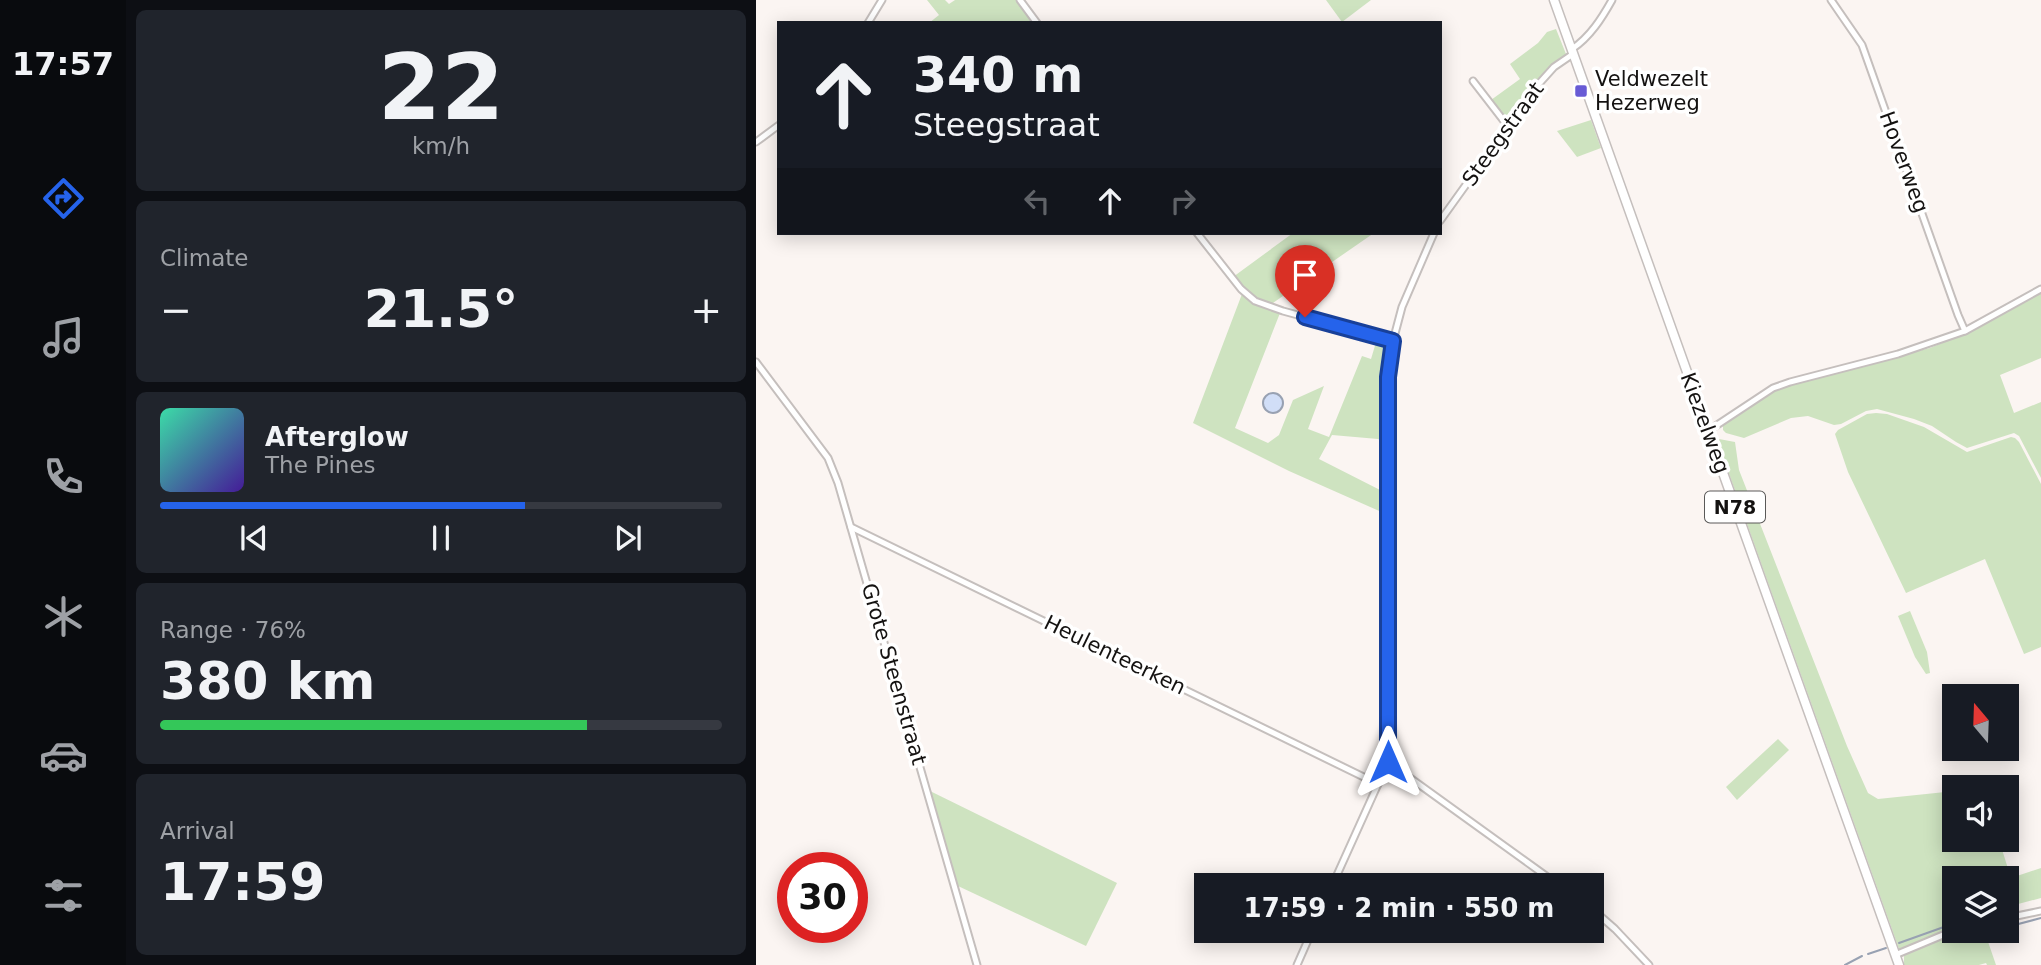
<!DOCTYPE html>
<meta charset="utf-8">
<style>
body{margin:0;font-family:"DejaVu Sans",sans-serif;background:#20242c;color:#f1f3f6;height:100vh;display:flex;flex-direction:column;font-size:26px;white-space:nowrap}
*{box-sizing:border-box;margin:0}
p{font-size:23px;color:#9ea1a6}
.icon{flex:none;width:38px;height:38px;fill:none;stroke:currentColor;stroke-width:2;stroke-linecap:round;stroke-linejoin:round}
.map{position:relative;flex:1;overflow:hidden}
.side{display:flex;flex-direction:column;gap:10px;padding:10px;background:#0d0f14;width:630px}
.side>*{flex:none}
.top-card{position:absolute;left:21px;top:21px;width:665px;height:214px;border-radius:0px;box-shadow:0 4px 18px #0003;background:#171b24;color:#f1f3f6;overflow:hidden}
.needle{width:46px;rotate:341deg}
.buttons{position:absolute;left:1186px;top:684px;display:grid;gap:14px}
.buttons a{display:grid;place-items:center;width:77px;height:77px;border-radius:0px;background:#171b24;box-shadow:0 4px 18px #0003;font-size:35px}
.speed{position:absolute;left:21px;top:852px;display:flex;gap:14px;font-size:35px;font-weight:700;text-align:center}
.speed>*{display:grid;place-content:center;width:91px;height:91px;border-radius:50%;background:#171b24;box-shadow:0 4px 18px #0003;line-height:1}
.speed .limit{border:10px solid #d22;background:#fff;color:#111}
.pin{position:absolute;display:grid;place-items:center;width:60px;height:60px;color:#fff;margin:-72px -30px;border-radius:50% 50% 50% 0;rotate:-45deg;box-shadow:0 0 7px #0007}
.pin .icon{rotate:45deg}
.me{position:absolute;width:77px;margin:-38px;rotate:0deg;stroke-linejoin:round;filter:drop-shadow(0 0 5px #0008)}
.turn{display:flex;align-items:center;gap:24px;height:147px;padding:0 21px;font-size:32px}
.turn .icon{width:91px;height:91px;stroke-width:2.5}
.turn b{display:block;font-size:49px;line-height:60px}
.lanes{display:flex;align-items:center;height:66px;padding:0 21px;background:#0003;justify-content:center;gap:35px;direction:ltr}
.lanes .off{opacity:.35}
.big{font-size:52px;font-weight:700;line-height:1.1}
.side .widget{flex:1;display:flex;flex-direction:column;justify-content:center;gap:10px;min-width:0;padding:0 24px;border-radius:10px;background:#20242c}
.side .dial{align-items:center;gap:0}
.dial b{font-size:91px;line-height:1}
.song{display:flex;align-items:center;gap:21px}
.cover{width:84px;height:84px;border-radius:10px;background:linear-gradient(135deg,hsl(160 70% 55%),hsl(260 70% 35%))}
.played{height:7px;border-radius:4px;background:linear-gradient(90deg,#2563eb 65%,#363941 65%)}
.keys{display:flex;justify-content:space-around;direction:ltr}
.heat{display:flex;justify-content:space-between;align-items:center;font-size:38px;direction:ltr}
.charge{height:10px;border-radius:5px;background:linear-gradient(90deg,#34c759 76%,#363941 0)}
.trip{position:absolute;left:438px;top:873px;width:410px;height:70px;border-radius:0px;background:#171b24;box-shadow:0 4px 18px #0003;font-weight:700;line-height:70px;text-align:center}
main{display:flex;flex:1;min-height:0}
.tab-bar{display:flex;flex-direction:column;width:126px;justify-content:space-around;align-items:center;background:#090b0e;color:#9ea1a6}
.tab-bar .icon{width:49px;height:49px}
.tab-bar .selected{color:#2563eb}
.tab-bar b{font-size:32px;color:#f1f3f6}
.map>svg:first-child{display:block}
.green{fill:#cee3c0}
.water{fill:#d1def7;stroke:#98a1b2;stroke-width:2}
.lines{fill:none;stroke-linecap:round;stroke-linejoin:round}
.stream{stroke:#98a1b2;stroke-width:2}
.street-casing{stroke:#c5bfbd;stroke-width:9}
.primary-casing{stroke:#c5bfbd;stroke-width:11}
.street{stroke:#fff;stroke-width:5}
.primary{stroke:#fff;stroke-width:8}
.route-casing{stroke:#184099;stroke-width:18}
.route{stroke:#2563eb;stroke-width:12}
.poi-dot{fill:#685bd5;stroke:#fff;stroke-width:2.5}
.labels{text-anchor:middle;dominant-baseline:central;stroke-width:7;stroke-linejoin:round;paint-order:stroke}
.shield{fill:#fff;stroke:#5a5958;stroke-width:2}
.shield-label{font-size:19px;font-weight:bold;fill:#141211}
.poi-label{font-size:21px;fill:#141211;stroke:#fff;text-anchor:start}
.street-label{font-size:21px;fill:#141211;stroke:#fff}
</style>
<main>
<nav class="tab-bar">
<b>17:57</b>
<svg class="icon selected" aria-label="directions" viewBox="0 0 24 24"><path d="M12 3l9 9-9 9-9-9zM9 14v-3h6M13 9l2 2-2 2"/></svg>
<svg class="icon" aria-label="music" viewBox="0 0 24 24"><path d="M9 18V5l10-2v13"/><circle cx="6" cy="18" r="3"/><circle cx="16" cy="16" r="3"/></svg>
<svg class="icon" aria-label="phone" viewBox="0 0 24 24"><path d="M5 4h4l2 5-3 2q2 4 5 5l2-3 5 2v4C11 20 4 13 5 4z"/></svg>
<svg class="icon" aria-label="climate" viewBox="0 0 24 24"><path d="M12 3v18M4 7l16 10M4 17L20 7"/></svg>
<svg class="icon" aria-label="car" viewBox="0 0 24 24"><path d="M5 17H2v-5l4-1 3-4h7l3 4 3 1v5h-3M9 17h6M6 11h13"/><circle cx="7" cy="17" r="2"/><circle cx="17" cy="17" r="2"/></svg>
<svg class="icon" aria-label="filters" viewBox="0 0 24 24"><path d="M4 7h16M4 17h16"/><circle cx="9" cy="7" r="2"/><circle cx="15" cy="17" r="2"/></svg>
</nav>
<section class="side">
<div class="widget dial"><b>22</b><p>km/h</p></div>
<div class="widget"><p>Climate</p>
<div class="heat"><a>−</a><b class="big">21.5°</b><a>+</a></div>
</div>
<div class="widget">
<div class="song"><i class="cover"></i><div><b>Afterglow</b><p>The Pines</p></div></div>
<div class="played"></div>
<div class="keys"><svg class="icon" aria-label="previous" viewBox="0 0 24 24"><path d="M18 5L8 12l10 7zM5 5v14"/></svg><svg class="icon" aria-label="pause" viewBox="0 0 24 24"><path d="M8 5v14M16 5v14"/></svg><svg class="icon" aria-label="next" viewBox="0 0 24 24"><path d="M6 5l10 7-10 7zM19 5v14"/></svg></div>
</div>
<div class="widget"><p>Range · 76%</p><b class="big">380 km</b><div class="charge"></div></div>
<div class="widget"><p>Arrival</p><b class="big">17:59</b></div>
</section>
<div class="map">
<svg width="1285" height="965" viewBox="0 0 1285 965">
<rect width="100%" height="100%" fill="#fbf5f2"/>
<!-- green -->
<g class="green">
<polygon points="171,0 189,0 193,4 199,0 260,0 277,23 173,23 183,15"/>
<polygon points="570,0 615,0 586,22"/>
<path d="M800,29l10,25c-25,19 -35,38 -55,61 -10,3 -15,-7 -20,-15l29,-21 -10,-15 28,-21 9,-11z"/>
<polygon points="835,120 845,148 821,157 801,131"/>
<path d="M537,233h81l-104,72c-16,-6 -25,-16 -37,-28z"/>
<polygon points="1285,293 1285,358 1244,375 1258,413 1285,402 1285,478 1263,436 1258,433 1211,448 1200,442 1176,426 1158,419 1121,409 1110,411 1085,424 1078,425 1052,416 1035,418 988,438 970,433 967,430 967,425 1018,391 1035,383 1174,348 1226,326"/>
<polygon points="486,294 498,303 524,313 479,428 512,443 523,435 537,400 568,386 552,429 573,437 606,356 615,359 621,339 631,343 633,345 630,443 622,439 576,435 563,459 630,493 630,514 533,471 437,423"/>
<polygon points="1120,413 1131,414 1168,427 1211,452 1255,437 1259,438 1263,442 1285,484 1285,647 1268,654 1229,559 1150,593 1092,472 1079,434 1082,430 1111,414"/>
<polygon points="963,439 979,442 983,470 1091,746 1112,793 1122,799 1199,791 1199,840 1243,840 1255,878 1285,868 1285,898 1251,907 1251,878 1199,878 1199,927 1143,949 961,440"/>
<polygon points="1154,611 1171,652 1174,673 1170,674 1159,657 1142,616"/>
<polygon points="1022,739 1033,750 981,800 970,787"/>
<polygon points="174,791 361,883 330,946 202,886"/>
<polygon points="1239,931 1229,933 1240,965 1231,965 1230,963 1223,965 1148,965 1148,956 1152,952 1203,931"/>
</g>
<!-- water -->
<circle class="water" cx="517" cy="403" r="10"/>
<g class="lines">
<!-- stream -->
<g class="stream">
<polyline points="1251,927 1285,918"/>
<polyline points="1143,943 1199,923"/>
<polyline points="1112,954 1130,948"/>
<polyline points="1089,965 1106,956"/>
</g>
<!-- street casing -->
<g class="street-casing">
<g id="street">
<polyline points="264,0 281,23"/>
<polyline points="1075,0 1106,45 1202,315 1209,331"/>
<polyline points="112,23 126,0"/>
<path d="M816,49c18,-12 30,-31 40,-49"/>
<polyline points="717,81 751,125"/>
<polyline points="0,142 23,125"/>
<polyline points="684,221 780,87 798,67 817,54"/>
<polyline points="441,233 485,289 499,301 527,311 637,341"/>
<polyline points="0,362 72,458 82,483 221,965"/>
<polyline points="952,431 1017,388 1034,382 1142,354 1209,331 1285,289"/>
<polyline points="95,527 622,784"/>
<polyline points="632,762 804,886"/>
<polyline points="576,886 632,762 632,378 637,341 646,307 678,233"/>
<polyline points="835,908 859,929 893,965"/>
<polyline points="1251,918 1285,911"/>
<polyline points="1139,955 1199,930"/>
<polyline points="541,965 556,931"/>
</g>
</g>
<!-- primary casing -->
<g class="primary-casing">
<polyline id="primary" points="798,0 1143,965"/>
</g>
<!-- street -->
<use href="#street" class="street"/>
<!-- primary -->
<use href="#primary" class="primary"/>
</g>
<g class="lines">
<!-- route casing -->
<g class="route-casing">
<polyline id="route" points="549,317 637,341 632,377 632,762"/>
</g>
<!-- route -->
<use href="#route" class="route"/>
</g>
<!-- markers -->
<rect class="poi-dot" x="818" y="84" width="14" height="14" rx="3.5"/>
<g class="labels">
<!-- shield labels -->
<rect class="shield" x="949" y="491.5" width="60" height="31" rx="5"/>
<g class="shield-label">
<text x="979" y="507">N78</text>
</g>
<!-- poi labels -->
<g class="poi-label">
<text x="839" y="79">Veldwezelt<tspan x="839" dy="24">Hezerweg</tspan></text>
</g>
<!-- street labels -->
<g class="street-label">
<text transform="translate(747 134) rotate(-54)">Steegstraat</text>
<text transform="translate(1148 162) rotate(70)">Hoverweg</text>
<text transform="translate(949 423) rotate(70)">Kiezelweg</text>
<text transform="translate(359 655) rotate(26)">Heulenteerken</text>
<text transform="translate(138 674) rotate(74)">Grote Steenstraat</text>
</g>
</g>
</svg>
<div class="buttons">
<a><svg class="needle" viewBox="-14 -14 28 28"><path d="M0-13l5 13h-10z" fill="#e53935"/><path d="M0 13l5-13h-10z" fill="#9ea1a6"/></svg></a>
<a><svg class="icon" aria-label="sound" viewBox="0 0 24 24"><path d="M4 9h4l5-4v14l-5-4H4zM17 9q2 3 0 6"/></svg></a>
<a><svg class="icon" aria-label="layers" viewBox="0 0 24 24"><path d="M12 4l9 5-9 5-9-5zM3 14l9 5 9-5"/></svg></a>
</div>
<div class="speed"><div class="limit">30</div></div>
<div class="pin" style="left:549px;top:317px;background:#d93025"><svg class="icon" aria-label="arrive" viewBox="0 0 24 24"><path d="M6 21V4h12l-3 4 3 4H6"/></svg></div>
<svg class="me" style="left:632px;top:762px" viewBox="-20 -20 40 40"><path d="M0-17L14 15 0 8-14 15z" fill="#2563eb" stroke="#fff" stroke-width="4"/></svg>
<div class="trip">17:59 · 2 min · 550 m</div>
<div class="top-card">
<div class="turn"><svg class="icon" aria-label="ahead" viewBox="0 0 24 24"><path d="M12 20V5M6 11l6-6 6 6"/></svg><div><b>340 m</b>Steegstraat</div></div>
<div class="lanes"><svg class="icon off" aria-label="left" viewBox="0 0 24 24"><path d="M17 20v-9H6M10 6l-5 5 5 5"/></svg><svg class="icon" aria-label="ahead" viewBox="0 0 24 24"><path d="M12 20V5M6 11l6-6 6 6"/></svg><svg class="icon off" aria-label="right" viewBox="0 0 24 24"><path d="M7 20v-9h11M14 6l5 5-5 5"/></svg></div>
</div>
</div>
</main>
